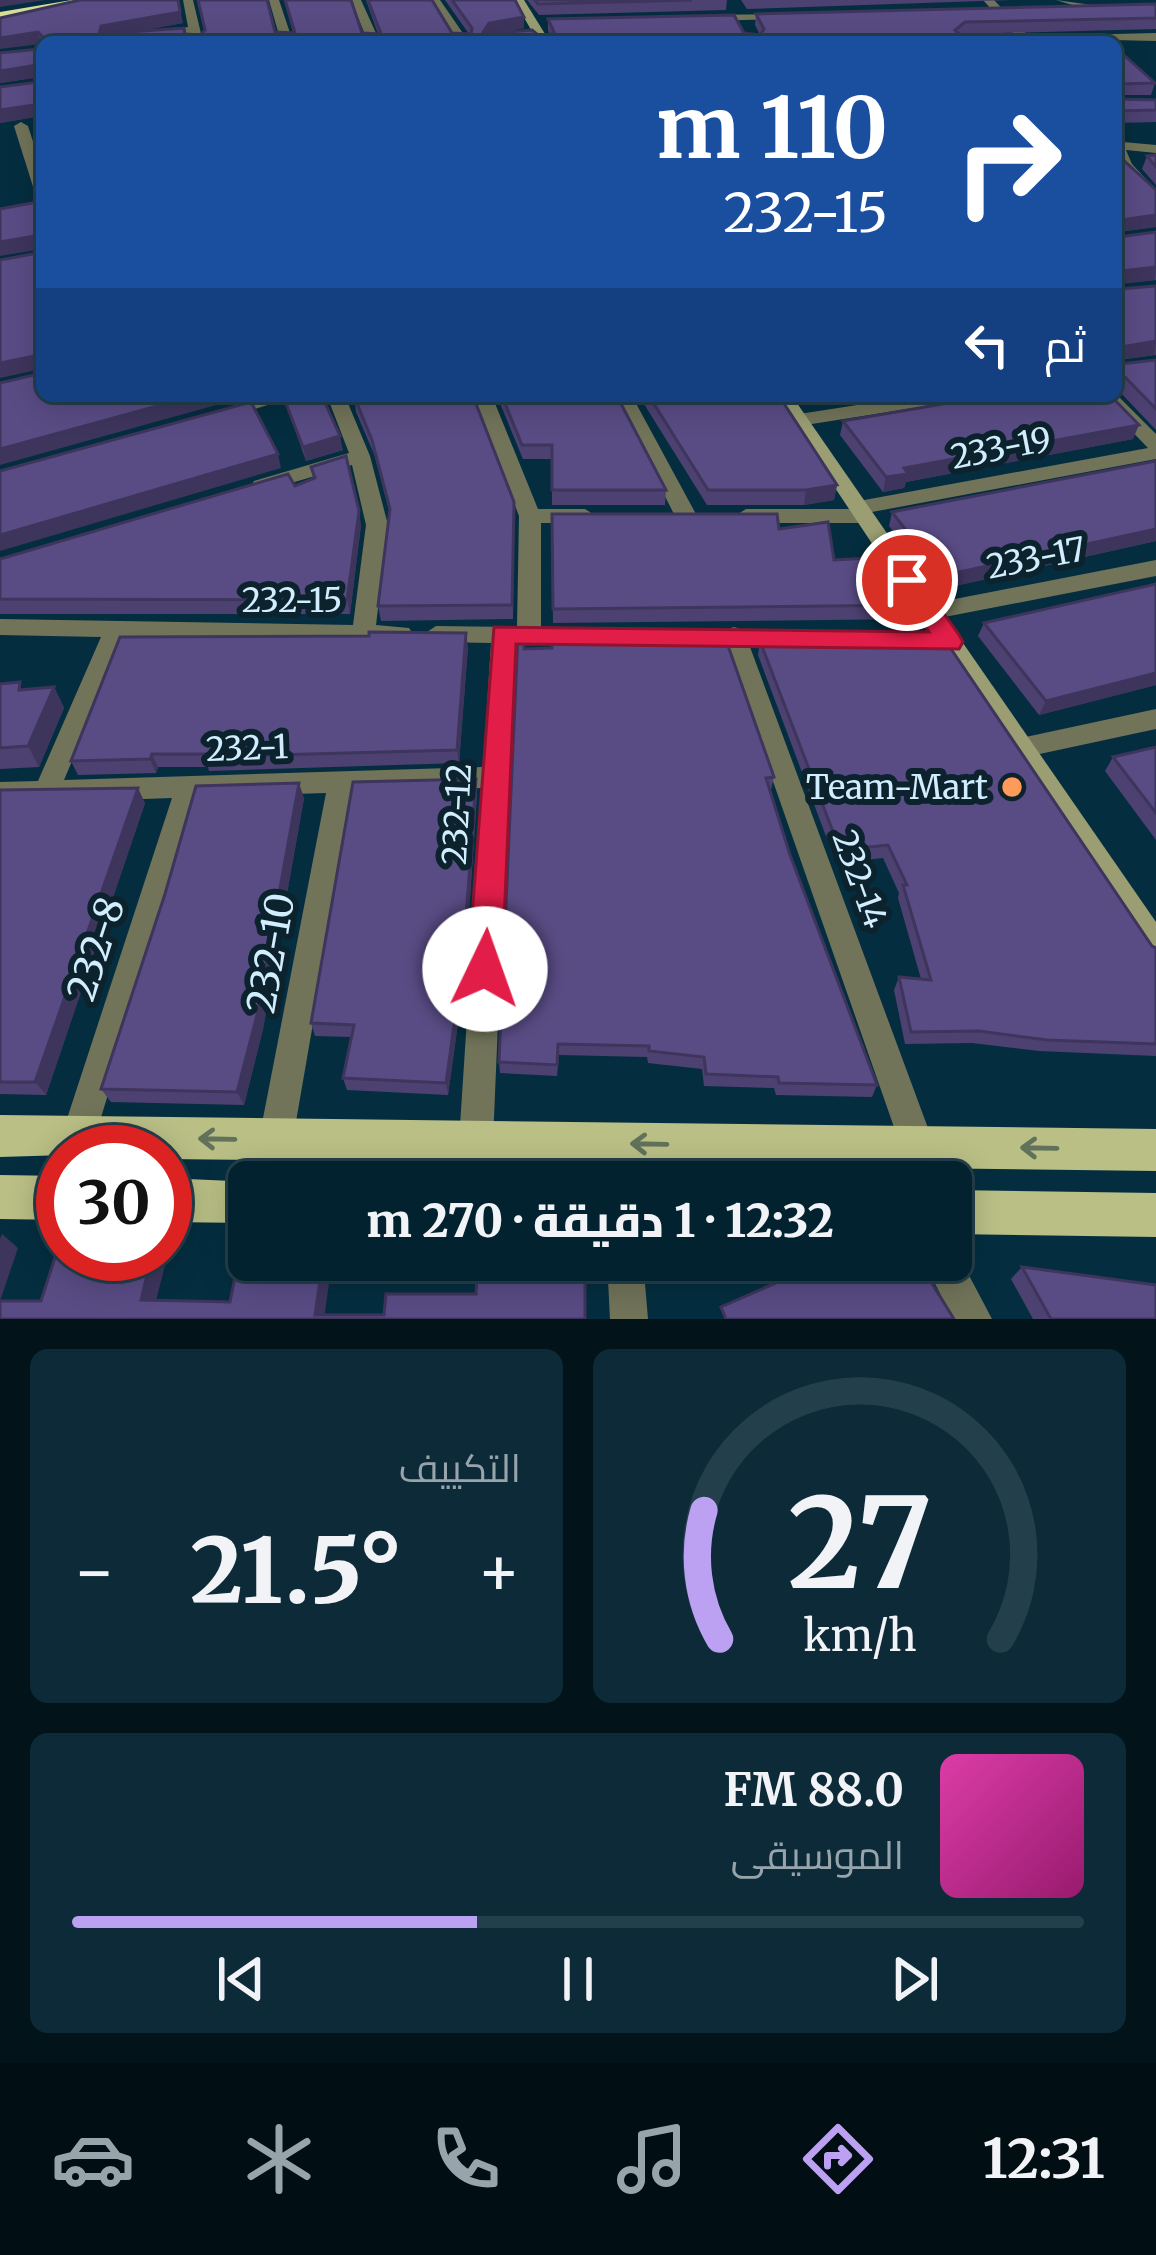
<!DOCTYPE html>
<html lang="ar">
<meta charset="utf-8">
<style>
body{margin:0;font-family:Merriweather,Cairo,serif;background:#0d2a38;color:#f1f3f6;direction:rtl;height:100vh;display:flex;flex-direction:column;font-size:45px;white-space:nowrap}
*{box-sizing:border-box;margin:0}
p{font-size:39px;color:#97a4ab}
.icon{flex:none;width:66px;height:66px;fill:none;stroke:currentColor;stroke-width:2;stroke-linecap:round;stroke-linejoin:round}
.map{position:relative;height:1319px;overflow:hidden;direction:ltr}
.panel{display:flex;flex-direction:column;gap:30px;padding:30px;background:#02131a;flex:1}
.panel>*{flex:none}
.top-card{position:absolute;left:36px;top:36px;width:1086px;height:366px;border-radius:18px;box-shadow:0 6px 30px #0003,0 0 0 3px #243f4c;direction:rtl;background:#1a4fa0;color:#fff;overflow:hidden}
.speed{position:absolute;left:36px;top:1125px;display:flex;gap:24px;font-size:60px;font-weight:700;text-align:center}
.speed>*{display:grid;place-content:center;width:156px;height:156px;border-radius:50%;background:#032230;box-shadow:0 6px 30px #0003,0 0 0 3px #243f4c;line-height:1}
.speed .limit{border:18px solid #d22;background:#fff;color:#111}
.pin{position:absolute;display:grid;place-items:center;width:102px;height:102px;color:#fff;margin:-51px;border:6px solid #fff;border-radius:50%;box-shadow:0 3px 12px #0007}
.me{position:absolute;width:132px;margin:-66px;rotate:3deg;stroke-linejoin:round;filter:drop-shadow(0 0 9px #0008)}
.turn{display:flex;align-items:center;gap:42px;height:252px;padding:0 36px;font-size:54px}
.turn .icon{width:156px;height:156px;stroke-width:2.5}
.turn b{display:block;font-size:84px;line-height:102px}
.then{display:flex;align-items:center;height:114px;padding:0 36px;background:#0003;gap:24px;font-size:45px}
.big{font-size:90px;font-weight:800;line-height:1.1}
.panel .widget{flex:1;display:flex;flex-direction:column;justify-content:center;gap:18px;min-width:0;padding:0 42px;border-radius:18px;background:#0d2a38}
.panel .dial{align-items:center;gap:0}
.dial svg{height:312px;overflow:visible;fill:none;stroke:#243f4c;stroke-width:7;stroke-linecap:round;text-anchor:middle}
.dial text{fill:#f1f3f6;stroke:none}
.song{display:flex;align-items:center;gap:36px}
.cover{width:144px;height:144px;border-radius:18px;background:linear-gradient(135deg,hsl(320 70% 55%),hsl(320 70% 35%))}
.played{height:12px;border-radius:6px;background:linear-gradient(90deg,#bca0f2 40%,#243f4c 40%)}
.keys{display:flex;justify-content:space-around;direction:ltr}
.heat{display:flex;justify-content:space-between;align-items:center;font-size:66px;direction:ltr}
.panel .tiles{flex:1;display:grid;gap:30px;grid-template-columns:1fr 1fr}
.widget:last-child{grid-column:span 2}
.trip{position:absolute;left:228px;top:1161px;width:744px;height:120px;border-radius:18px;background:#032230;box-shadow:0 6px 30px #0003,0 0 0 3px #243f4c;font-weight:800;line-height:120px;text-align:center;direction:rtl}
.dock{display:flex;height:192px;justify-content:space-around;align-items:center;background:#010e13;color:#97a4ab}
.dock .icon{width:84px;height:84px}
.dock .current{color:#bca0f2}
.dock b{font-size:54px;color:#f1f3f6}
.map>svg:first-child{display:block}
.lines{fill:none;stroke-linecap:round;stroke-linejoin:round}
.street{fill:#717459;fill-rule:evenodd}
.secondary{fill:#9a9e72;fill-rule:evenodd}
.primary{fill:#b9bf85;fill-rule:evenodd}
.highway{fill:#d6dd97;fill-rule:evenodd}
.wall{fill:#4d4172}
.shaded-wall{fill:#3e355d}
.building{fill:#594c85;stroke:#3e355d;stroke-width:3}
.oneway{stroke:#62715a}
.route{fill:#e11d48;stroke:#92132f;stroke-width:3}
.poi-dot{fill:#fe9b59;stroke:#0c232e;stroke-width:4.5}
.labels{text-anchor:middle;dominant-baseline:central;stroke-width:12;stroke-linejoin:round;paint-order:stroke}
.street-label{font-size:33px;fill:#d2eefe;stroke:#0c232e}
.poi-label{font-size:33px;fill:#d2eefe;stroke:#0c232e;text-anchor:end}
.near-street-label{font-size:39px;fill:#d2eefe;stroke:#0c232e}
</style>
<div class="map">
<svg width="1156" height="1319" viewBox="0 0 1156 1319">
<rect width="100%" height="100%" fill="#042e40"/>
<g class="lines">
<!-- street -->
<g class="street">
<polygon points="183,0 193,0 203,42 191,42 190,34 105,42 188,27"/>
<polygon points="269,0 279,0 293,42 281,42"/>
<polygon points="351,0 361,0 380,42 368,42"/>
<polygon points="430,0 440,0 469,42 457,42"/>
<polygon points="983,0 994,0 1034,42 1021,42"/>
<polygon points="1056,0 1092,5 1156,4 1156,10 1092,11"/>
<polygon points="788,14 784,19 705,21 699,18 705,15"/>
<polygon points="1156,33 1156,41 1068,39 1074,35"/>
<polygon points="21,122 28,126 42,170 42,197 35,193 14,126"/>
<polygon points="1116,137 1123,142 1156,145 1156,153 1126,150 1132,164 1156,190 1156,203 1118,165"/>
<polygon points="1116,394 1156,434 1156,459 872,512 871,521 864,523 746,523 735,516 746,509 849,509 852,503 859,501 1148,448 1098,396"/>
<polygon points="265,396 296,396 220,420 210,414"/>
<polygon points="327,396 345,396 370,456 388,525 376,625 409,628 413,634 409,640 124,638 64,780 483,767 491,643 436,642 424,634 436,626 517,627 519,516 474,396 492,396 538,509 585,509 596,516 585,523 541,523 541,627 725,630 734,627 743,630 950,633 962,642 950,651 750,647 935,1147 930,1159 918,1164 906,1159 901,1147 726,647 514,644 493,1141 488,1153 476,1158 464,1153 459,1141 482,788 353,792 293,1139 288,1151 276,1156 264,1151 259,1139 326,793 199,797 95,1137 90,1149 82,1152 66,1149 61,1137 172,798 0,804 0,782 38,781 101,637 0,635 0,619 353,625 366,525 352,465 261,492 251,486 254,481 349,453"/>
<polygon points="614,396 632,396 697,516 693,521 679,521 675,516"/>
<polygon points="916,396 961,396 952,402 799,426 789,420 799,414"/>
<polygon points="1156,560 1156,576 929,620 917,612 929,604"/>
<polygon points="1156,709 1156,729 1021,758 1012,755 1008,748 1012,741 1021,738"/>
<polygon points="951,1246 954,1247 992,1319 953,1319 923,1260 951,1260"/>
<polygon points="607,1260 643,1260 648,1319 610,1319"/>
</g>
<!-- secondary -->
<g class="secondary">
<polygon points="514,0 524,0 550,42 538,42"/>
<polygon points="774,396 792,396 1156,922 1156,960 1146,956"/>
</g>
<!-- primary -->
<g class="primary">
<polygon points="0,1115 1156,1129 1156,1171 165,1159 165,1152 0,1157"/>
<polygon points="0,1175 63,1176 63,1220 0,1219"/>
<polygon points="165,1178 255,1182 249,1182 249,1223 165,1222"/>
<polygon points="951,1190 1156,1193 1156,1237 951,1234"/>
</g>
<!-- highway -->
<polygon class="highway" points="72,0 110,0 0,22 0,12"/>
</g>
<!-- wall -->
<g class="wall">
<polygon points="284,0 351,0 362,33 378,34 366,0 432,0 452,33 469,34 445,0 515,0 524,17 524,28 498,33 538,35 550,35 548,30 548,19 760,35 755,25 756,14 1156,4 1156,29 963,34 961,35 41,118 41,116 0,123 39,82 40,77 0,83 0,53 39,49 41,44 0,18 183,23 139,31 200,35 275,32 293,33"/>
<polygon points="527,0 727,0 726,10 539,15"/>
<polygon points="741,0 1011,0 747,9"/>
<polygon points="1116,48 1155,83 1151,95 1118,95 1117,99 1156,100 1156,122 1116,123"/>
<polygon points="1116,141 1119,156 1156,227 1119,232 1118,237 1156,232 1156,280 1119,284 1118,289 1156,285 1156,355 1119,360 1119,364 1156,360 1156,430 1119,391 1116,391"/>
<polygon points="1156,155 1156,185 1142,169 1147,156"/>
<polygon points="283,396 343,450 306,461"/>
<polygon points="354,396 514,502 513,619 381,621 378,606 390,513 374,454 356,412"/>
<polygon points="497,396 617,396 666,490 665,505 552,505 552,459 523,459"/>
<polygon points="639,396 779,396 837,485 834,500 804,505 707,505"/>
<polygon points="843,421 1133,439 906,482 904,488 883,492 840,435"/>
<polygon points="1156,461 1156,541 937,590 889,526 892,512"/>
<polygon points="311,467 361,525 350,614 0,614 0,559 295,486 313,478"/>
<polygon points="552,514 779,529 917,605 913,619 553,623"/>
<polygon points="1156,584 1156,685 1039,715 978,636 984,623"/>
<polygon points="760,641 1156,948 1156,1056 1039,1051 972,1043 905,1044 894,990 899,977 921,979 898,898 899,893 883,858 836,863 758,655"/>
<polygon points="468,647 459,763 209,771 208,767 158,767 156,773 78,775 71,761"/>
<polygon points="524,649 774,777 771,790 770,790 790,855 877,1085 872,1097 776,1095 774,1088 704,1086 702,1069 648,1063 647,1057 559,1055 557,1076 500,1073 499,1062"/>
<polygon points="0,684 23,690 54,687 64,708 39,767 0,769"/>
<polygon points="1156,747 1156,840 1105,771 1113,757"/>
<polygon points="0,790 145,803 46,1095 0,1094"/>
<polygon points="477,794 465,973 448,1095 347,1090 343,1078 351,1037 315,1036 311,1023"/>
<polygon points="304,798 263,1029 244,1105 111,1102 101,1089"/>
<polygon points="1022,1267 1156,1319 1033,1319 1011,1279"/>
</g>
<!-- shaded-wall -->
<g class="shaded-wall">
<polygon points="0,0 45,0 0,7"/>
<polygon points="178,0 183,23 104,38 99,34 101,26"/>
<polygon points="524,17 524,28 482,34 489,23"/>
<polygon points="38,32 41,44 0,49 0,38"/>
<polygon points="37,65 41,77 0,83 0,71"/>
<polygon points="41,104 42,116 0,123 0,110"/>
<polygon points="1156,215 1156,227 1116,232 1120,220"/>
<polygon points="40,235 42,249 0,256 0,242"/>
<polygon points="1156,267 1155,280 1116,284 1120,271"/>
<polygon points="1156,341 1155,355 1116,360 1121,347"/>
<polygon points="39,355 42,369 0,378 0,363"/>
<polygon points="194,396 245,397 0,465 0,449"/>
<polygon points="1139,425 1133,439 906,482 904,488 883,492 886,477 904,468"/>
<polygon points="340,436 343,450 306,461 303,447"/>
<polygon points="278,454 281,468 0,551 0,535"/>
<polygon points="837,485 834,500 804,505 806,490"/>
<polygon points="359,511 361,525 350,614 347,600"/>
<polygon points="1156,529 1156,541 937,590 941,576"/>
<polygon points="466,633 468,647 459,763 457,750"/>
<polygon points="1156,673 1156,685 1039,715 1046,701"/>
<polygon points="54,687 64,708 39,767 28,746"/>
<polygon points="152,754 158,767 156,773 150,759"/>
<polygon points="476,779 477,794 465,973 448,1095 446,1083"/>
<polygon points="299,783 304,798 263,1029 244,1105 237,1092"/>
<polygon points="138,788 145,803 46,1095 35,1082"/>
<polygon points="2,1234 18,1248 0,1301 0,1239"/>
<polygon points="152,1254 163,1254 167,1258 153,1312 141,1300"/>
<polygon points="323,1260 331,1260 332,1262 324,1319 315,1315"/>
</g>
<!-- building -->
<g class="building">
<polygon points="80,0 178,0 180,12 101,26 99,34 184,28 185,34 200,35 205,30 198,0 267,0 275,32 295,33 285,0 351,0 362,33 381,34 368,0 432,0 452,33 471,34 472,28 452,0 515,0 524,17 489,23 482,34 532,30 538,35 550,35 554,32 548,19 734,15 744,33 760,35 764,29 756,14 1156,4 1156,18 965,22 955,30 960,35 1101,35 1109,42 42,42 42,69 37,65 0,71 0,53 39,49 43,37 38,32 0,38 0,18"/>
<polygon points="535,0 692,0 538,4"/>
<polygon points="1116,48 1155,83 1120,84 1117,99 1156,100 1156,110 1116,111"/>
<polygon points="42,72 42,138 35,120 41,118 41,104 0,110 0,87 39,82"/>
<polygon points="1116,141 1119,156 1156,190 1156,215 1120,220 1118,237 1156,232 1156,267 1120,271 1118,289 1156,286 1156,341 1121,347 1119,364 1156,360 1156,409 1125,377 1116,377 1116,375 1119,374 1116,372"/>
<polygon points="1156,155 1156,167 1147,156"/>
<polygon points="42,201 42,396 194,396 0,449 0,383 38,374 39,355 0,363 0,260 38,253 40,235 0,242 0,209"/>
<polygon points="283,396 322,396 340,436 303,447"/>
<polygon points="354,396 473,396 514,502 512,605 378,606 390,509 372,440"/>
<polygon points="502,396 617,396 666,490 552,490 552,445 522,445"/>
<polygon points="649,396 779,396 837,485 806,490 708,490"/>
<polygon points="989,396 1111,396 1139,425 904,468 908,474 886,477 843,421"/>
<polygon points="251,402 278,454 0,535 0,471"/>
<polygon points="346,456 359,511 347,600 0,599 0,559 288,474 295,486 315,478 311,467"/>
<polygon points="1156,461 1156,529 941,576 892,512"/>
<polygon points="552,514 777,514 779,529 828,522 834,560 889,557 917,605 553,609"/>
<polygon points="1156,584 1156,673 1046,701 984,623"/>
<polygon points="369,632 466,633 457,750 204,757 205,754 152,754 150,759 71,761 120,637 369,636"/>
<polygon points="518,635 523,635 524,649 552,648 554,635 726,640 774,777 766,778 790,855 877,1085 779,1083 778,1077 706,1074 704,1057 649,1051 649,1046 558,1044 557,1065 499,1062"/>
<polygon points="760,641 949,646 1152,946 1156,948 1156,1044 1047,1040 979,1031 911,1032 899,977 931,980 903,885 907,885 888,845 840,850"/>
<polygon points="20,682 19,690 54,687 28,746 0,748 0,684"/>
<polygon points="1156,747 1156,813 1113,757"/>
<polygon points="476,779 463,960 446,1083 343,1078 354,1025 311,1023 353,782"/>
<polygon points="299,783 257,1015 237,1092 101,1089 165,894 196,786"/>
<polygon points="138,788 35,1082 0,1082 0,790"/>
<polygon points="60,1242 63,1242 63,1254 152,1254 141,1300 230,1302 241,1247 249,1247 249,1260 323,1260 315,1315 384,1315 386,1294 476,1294 478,1260 585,1260 585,1319 0,1319 0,1301 41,1301"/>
<polygon points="828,1260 842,1260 844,1263 926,1274 954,1319 726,1319 721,1307"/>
<polygon points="1022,1267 1156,1285 1156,1319 1051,1319"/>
</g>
<!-- one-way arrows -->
<defs><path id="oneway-shaft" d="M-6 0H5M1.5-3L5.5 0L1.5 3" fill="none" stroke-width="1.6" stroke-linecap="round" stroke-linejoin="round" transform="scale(3)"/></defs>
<g class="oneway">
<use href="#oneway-shaft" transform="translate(217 1139) rotate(-179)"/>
<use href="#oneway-shaft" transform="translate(649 1144) rotate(-179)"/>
<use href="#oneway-shaft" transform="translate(1039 1148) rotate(-179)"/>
</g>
<!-- route -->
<polygon class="route" points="907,571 916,574 959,635 963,642 959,649 516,644 502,969 497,980 485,984 473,980 468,969 494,627 929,632 894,580"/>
<!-- markers -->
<circle class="poi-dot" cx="1012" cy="787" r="12"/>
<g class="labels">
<!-- street labels -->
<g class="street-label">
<text transform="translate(1001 448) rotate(-11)">233-19</text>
<text transform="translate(1036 558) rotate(-11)">233-17</text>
<text x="292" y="600">232-15</text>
<text transform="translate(247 748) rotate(-2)">232-1</text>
<text transform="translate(457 814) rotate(-87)">232-12</text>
<text transform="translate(860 879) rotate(70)">232-14</text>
</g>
<!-- poi labels -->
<g class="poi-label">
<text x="988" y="787">Team-Mart</text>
</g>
<!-- near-street labels -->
<g class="near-street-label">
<text transform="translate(96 949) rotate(-72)">232-8</text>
<text transform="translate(271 953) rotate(-80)">232-10</text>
</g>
</g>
</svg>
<div class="speed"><div class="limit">30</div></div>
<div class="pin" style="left:907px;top:580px;background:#d93025"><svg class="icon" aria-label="arrive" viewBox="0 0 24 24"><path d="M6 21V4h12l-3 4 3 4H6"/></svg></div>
<svg class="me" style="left:485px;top:969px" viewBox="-20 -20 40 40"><circle r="19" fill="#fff"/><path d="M0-13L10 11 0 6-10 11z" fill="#e11d48"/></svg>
<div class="trip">12:32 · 1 دقيقة · 270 m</div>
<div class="top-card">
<div class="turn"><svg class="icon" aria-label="right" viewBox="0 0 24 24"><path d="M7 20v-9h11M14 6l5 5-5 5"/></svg><div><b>110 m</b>232-15</div></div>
<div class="then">ثم<svg class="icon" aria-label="left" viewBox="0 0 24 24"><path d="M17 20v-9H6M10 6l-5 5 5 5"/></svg></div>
</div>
</div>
<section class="panel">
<div class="tiles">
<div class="widget dial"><svg viewBox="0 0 100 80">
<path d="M14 69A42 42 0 1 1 86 69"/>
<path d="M14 69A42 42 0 0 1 10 36" stroke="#bca0f2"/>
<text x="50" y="56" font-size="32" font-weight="700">27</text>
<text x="50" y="72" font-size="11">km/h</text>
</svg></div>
<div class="widget"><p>التكييف</p>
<div class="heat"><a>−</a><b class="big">21.5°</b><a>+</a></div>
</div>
<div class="widget">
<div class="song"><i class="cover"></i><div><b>88.0 FM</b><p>الموسيقى</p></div></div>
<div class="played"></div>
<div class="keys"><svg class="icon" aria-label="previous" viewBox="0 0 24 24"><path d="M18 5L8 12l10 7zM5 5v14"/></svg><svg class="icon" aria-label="pause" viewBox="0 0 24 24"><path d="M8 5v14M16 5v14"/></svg><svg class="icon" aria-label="next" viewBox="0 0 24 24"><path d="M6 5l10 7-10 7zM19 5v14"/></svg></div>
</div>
</div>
</section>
<nav class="dock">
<b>12:31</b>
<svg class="icon current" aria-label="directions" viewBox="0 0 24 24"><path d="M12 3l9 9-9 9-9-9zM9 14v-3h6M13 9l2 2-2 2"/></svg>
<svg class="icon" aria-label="music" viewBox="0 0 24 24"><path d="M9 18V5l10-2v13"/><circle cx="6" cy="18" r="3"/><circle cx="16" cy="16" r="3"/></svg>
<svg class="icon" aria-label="phone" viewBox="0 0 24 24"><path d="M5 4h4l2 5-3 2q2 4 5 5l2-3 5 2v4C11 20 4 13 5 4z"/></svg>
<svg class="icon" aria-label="climate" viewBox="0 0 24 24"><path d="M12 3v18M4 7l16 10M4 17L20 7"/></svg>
<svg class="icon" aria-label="car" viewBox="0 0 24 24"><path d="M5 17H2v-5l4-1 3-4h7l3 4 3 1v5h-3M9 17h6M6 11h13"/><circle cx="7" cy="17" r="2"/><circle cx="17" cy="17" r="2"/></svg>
</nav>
